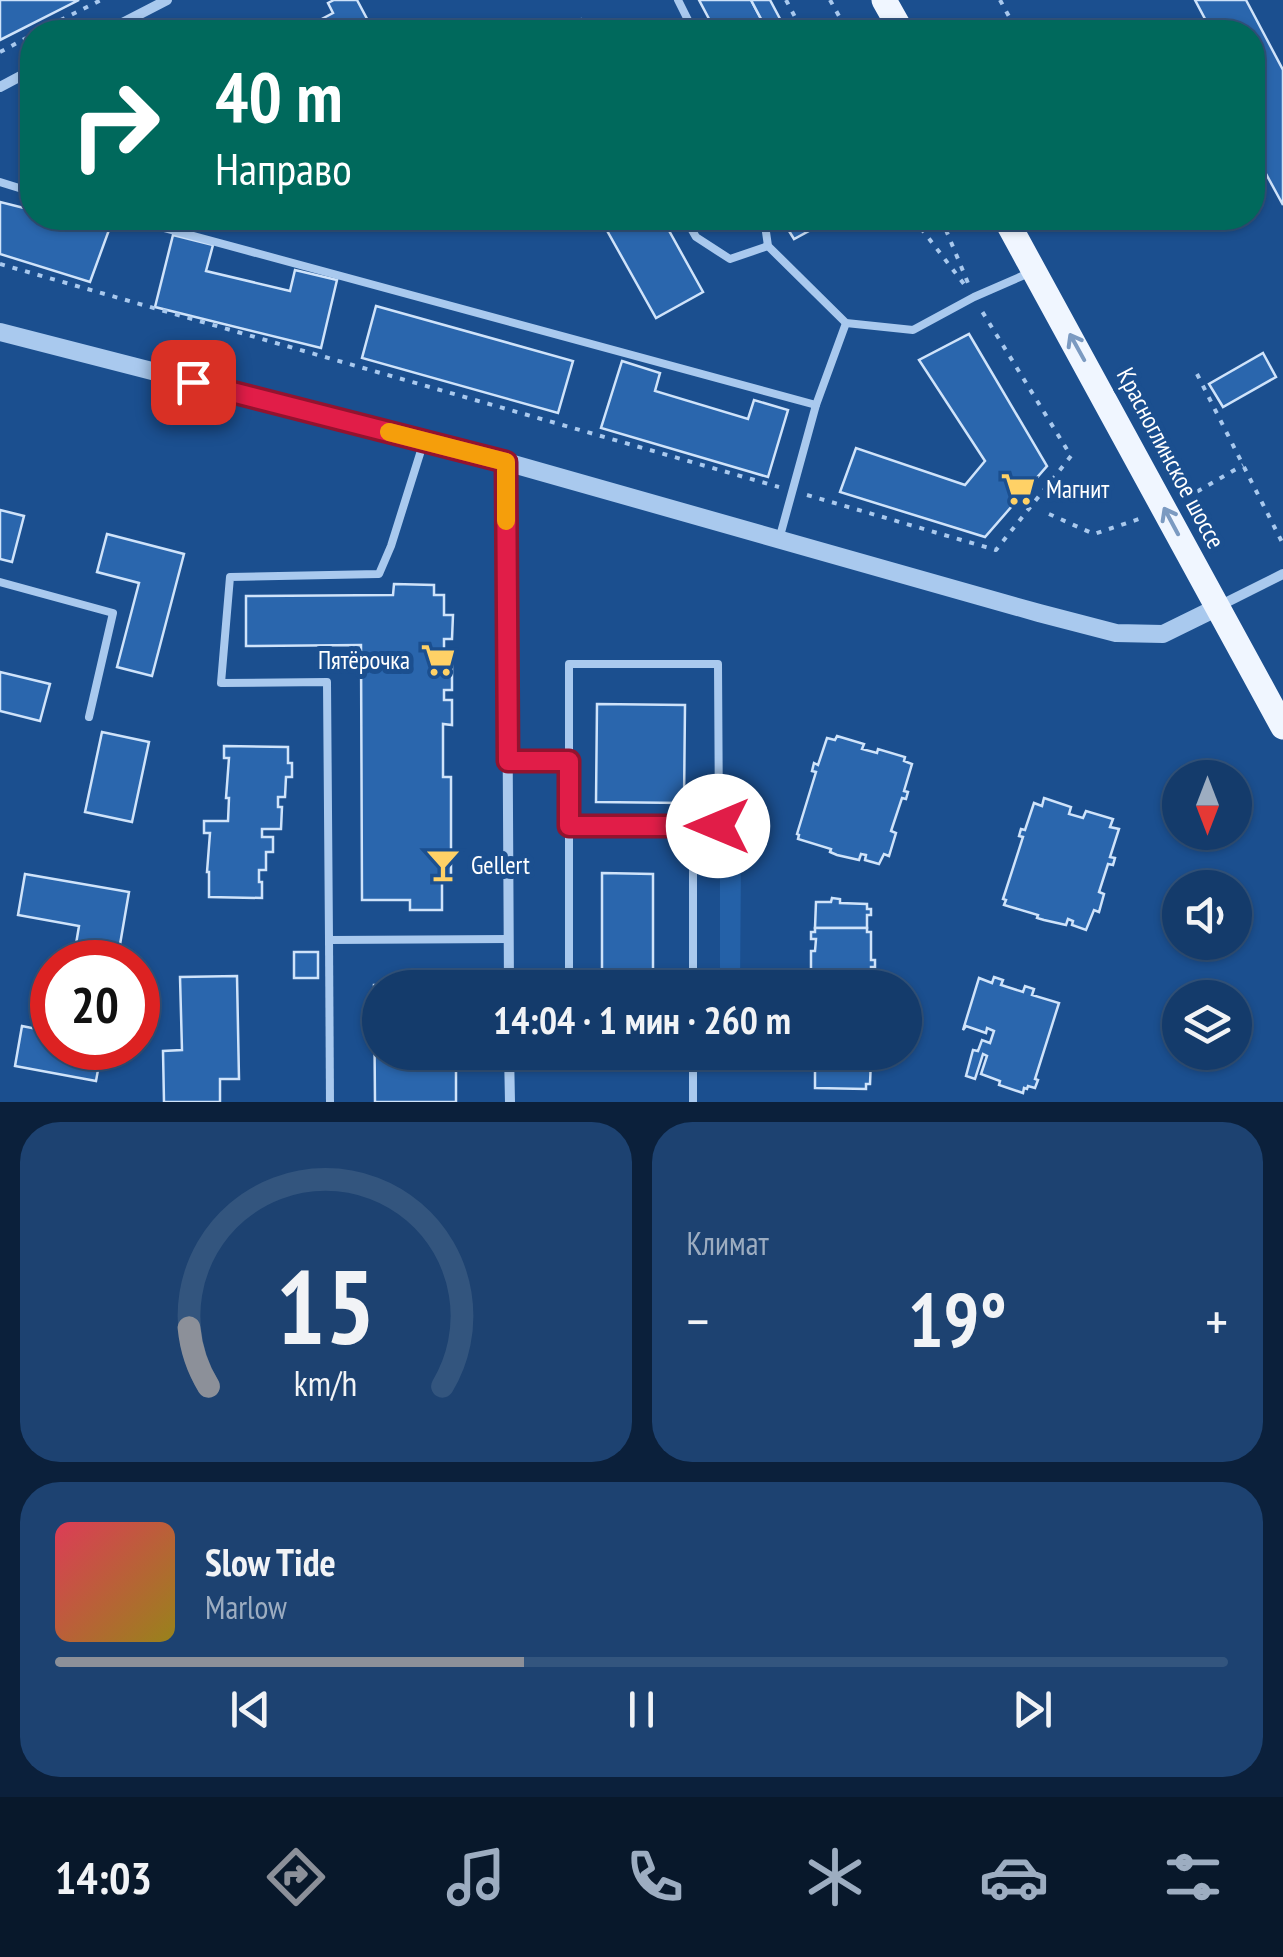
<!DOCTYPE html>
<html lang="ru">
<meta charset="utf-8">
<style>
body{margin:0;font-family:"PT Sans Narrow",sans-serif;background:#1d4271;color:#f1f3f6;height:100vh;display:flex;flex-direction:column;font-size:38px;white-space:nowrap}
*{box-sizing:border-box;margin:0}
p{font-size:32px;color:#9dadc1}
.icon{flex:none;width:55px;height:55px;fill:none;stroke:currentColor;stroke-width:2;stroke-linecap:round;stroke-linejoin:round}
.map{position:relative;height:1102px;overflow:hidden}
.side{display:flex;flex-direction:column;gap:20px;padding:20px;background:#0b203b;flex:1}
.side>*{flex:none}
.hud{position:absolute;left:20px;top:20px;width:1245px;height:210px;border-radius:40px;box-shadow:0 2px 8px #0004,0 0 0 2px #33557e;background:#00695c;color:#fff;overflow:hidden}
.needle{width:65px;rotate:180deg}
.controls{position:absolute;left:1162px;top:760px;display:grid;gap:20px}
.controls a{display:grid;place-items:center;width:90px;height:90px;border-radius:50%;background:#143b6b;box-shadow:0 2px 8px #0004,0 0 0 2px #33557e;font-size:50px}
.speed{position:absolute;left:30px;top:940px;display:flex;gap:20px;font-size:50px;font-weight:700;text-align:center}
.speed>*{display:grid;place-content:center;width:130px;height:130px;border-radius:50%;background:#143b6b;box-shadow:0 2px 8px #0004,0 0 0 2px #33557e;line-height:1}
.speed .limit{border:15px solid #d22;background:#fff;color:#111}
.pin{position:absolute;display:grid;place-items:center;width:85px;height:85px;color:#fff;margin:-42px;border-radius:20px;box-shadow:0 5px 15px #0006}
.me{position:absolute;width:110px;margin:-55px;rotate:270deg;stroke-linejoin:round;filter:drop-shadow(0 0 8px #0008)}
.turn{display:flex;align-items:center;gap:35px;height:210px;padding:0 30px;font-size:45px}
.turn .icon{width:130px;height:130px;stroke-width:2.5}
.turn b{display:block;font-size:70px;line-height:85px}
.big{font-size:75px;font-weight:600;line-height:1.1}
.side .tile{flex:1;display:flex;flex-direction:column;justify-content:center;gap:15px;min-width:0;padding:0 35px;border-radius:40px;background:#1d4271}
.side .dial{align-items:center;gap:0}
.dial svg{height:260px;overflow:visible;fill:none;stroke:#33557e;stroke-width:7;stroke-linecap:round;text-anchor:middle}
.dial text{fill:#f1f3f6;stroke:none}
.song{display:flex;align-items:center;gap:30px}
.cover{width:120px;height:120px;border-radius:15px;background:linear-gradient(135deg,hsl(350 70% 55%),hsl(50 70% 35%))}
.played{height:10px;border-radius:5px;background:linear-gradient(90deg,#8c9099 40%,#33557e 40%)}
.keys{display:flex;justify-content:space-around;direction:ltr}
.heat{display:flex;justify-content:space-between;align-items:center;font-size:55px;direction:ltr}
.side .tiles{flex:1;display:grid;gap:20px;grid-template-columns:1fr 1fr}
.tile:last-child{grid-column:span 2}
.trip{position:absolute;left:362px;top:970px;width:560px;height:100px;border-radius:50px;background:#143b6b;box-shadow:0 2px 8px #0004,0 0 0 2px #33557e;font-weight:600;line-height:100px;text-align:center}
.tabs{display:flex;height:160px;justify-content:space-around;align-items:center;background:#08182b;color:#9dadc1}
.tabs .icon{width:70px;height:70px}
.tabs .active{color:#8c9099}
.tabs b{font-size:45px;color:#f1f3f6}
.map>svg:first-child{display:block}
.green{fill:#2461a8}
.building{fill:#2a66ad;stroke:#cfe3fa;stroke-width:2.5}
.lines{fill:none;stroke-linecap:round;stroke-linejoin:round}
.path{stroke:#a9c9ee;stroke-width:4;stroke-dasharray:5 8;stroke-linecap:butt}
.service{stroke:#a9c9ee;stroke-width:8}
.minor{stroke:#a9c9ee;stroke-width:10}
.tertiary{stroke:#a9c9ee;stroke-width:18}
.primary{stroke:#f0f6ff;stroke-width:25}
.oneway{stroke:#7b9ac1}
.route-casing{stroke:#92132f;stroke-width:25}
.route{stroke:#e11d48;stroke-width:18}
.slow{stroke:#f59e0b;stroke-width:18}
.labels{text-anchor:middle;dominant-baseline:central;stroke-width:10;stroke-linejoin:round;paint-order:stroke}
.street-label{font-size:25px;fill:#fff;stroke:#1b4f8f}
.poi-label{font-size:25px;fill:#fff;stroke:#1b4f8f;text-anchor:start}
</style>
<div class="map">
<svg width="1283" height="1102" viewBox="0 0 1283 1102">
<rect width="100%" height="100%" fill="#1b4f8f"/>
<!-- green -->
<polygon class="green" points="720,859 741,859 740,987 720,987"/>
<!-- building -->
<g class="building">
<polygon points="0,0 79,0 0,40"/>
<polygon points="334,0 357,0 374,32 297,32 333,13 328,3"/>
<polygon points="699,0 751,0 768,32 716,32"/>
<polygon points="751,0 770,0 787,32 768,32"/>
<polygon points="1195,0 1246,0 1283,70 1283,205 1252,148 1252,116 1255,115 1252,109 1252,32 1212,32"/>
<polygon points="0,202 32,210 32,218 60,218 109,230 90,282 0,254"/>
<polygon points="600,218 662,218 703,292 656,318"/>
<polygon points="781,218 833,218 794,239"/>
<polygon points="173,235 213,245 206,271 290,291 295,270 337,280 321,348 155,307"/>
<polygon points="376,306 573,361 558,413 362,358"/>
<polygon points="969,334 1047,466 985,537 840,492 856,448 965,485 985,461 919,360"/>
<polygon points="1263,353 1276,377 1223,407 1209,384"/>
<polygon points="622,361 660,373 655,391 748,419 754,400 788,410 768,477 601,428"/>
<polygon points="0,510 24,516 12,562 0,559"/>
<polygon points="107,534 184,554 152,676 117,667 139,583 97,572"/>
<polygon points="394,584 434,585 434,595 444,595 444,615 453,615 452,639 444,639 444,657 452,658 452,690 444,690 444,700 452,700 452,725 443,724 443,777 451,777 451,876 442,876 442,910 410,910 410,900 362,900 361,645 246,646 246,596 393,595"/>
<polygon points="0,672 50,684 40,721 0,711"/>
<polygon points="597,704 685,705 684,803 596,802"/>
<polygon points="102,732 149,742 132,822 85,812"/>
<polygon points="837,736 864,744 862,749 877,753 878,749 905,757 904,761 912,764 904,791 908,792 906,799 902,798 891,831 896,833 889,856 884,854 879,864 865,860 866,855 861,854 859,860 837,855 830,852 831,849 798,839 799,835 797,834 816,772 812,771 814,763 818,765 827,738 835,740"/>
<polygon points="224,746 288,747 288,763 292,763 292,777 286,777 285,797 278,797 278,807 282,807 281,829 262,829 262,837 273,837 273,852 266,852 266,870 259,870 259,882 262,882 262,898 209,897 209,872 207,872 210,833 204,833 204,821 228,821 229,798 226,798 229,758 224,758"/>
<polygon points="1044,798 1071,807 1069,814 1083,818 1086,811 1113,819 1110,827 1119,829 1110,857 1115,858 1113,865 1108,864 1099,892 1104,894 1099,912 1094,910 1086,930 1072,925 1073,921 1068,919 1066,925 1044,920 1037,918 1038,915 1004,905 1006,900 1003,899 1023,837 1019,836 1021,829 1025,830 1034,803 1042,806"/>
<polygon points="602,873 653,874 653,988 602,988"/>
<polygon points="25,874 129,892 117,962 73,962 79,926 18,915"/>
<polygon points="832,898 840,899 840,903 867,904 867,909 871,909 871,915 867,915 867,928 815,928 816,902 831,902"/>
<polygon points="815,928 867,928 867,932 871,932 871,960 875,960 875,967 871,967 871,978 874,978 874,988 811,988 811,951 815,951 816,939 811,939 811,932 815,932"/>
<rect x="294" y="952" width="24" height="26"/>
<polygon points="237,976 239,1079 220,1079 220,1102 164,1102 163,1051 182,1050 180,977"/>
<polygon points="994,977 1003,980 1001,985 1023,992 1025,986 1034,989 1032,995 1059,1003 1035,1079 1038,1080 1035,1088 1028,1086 1027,1089 1024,1088 1023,1093 999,1085 1000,1081 981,1074 987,1056 983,1054 975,1079 966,1076 973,1050 978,1051 982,1040 990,1043 994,1031 987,1028 986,1033 966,1026 963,1030 979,978 992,983"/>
<polygon points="374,985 456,985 456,988 380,988 380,1052 456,1052 456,1102 375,1102"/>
<polygon points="22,1026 52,1032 52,1048 102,1048 96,1081 15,1066"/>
<polygon points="811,1052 875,1052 875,1059 871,1059 870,1084 866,1084 866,1089 815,1088 815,1065 810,1065"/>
</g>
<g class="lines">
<!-- path -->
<g class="path">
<polyline points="786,0 803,32"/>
<polyline points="830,0 848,32"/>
<polyline points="1000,0 1012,22"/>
<polyline points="37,32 101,0"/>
<polyline points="0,52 32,35"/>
<polyline points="913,218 964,284"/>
<polyline points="941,218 968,283"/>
<polyline points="0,264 779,487"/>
<polyline points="1197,374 1283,544"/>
<polyline points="807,495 996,550 1071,456 980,308"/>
<polyline points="1186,498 1243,465"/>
<polyline points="1049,514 1094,534 1142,518"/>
</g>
<!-- service -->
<g class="service">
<polyline points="678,0 694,32"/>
<polyline points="581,22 586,32"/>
<polyline points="0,182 32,192"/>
<polyline points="127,218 816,405 780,536"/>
<polyline points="685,218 696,237 730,259 768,246"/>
<polyline points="764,218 768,246 846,323 913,330 974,297 1029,273"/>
<polyline points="816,405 846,323"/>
<polyline points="424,441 391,546 379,574 230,577 221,683 327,682 329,940 509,939"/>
<polyline points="0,582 113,613 89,717"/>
<polyline points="508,761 569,761 569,826 693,826 693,988"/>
<polyline points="569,761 569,664 718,664 719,826 693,826"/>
<polyline points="569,826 569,988"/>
<polyline points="329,940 330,1102"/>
<polyline points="569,1052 570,1060 693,1060"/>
<polyline points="693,1052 693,1102"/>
</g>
<!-- minor -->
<g class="minor">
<polyline points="105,32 167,0"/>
<polyline points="0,87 32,70"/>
<polyline points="506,462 509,988"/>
<polyline points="1219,606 1283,574"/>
<polyline points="509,1052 510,1102"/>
</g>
<!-- tertiary -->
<polyline class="tertiary" points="0,332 506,462 1039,613 1116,633 1163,634 1218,607"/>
<!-- primary -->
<g class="primary">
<polyline points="884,0 902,32"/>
<polyline points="1005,218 1283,727"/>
</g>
</g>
<!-- one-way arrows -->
<defs><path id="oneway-shaft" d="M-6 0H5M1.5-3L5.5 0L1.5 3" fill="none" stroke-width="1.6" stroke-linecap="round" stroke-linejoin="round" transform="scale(2.5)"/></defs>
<g class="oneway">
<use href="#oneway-shaft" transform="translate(1077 347) rotate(-119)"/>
<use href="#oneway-shaft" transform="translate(1171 521) rotate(-118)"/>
</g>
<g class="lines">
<!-- route casing -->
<g class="route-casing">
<polyline id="route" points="193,382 506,462 508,761 569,761 569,826 718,826"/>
</g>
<!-- route -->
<use href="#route" class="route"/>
<!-- slow -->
<polyline class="slow" points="389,432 506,462 506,521"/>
</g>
<!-- icons -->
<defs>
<g id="supermarket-bare" transform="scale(2.7)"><path d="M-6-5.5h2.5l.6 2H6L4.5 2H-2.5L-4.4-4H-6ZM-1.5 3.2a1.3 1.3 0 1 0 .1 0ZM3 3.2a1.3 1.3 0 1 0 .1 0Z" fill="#ffd166" stroke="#1b4f8f" stroke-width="2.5" paint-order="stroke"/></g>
<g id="bar-bare" transform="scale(2.7)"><path d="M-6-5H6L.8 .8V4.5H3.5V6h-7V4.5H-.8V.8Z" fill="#ffd166" stroke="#1b4f8f" stroke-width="2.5" paint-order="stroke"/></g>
</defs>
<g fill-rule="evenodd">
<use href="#supermarket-bare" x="1018" y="489"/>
<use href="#supermarket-bare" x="438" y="660"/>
<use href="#bar-bare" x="443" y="865"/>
</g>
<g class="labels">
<!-- street labels -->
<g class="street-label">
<text transform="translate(1171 458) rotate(62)">Красноглинское шоссе</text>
</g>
<!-- poi labels -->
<g class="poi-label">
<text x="1046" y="489">Магнит</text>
<text x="410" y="660" text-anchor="end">Пятёрочка</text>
<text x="471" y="865">Gellert</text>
</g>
</g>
</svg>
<div class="controls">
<a><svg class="needle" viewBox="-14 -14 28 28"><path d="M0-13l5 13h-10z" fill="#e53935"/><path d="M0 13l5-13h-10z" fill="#9dadc1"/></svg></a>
<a><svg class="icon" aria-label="sound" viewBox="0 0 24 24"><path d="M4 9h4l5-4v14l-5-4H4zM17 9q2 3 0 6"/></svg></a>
<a><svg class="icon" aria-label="layers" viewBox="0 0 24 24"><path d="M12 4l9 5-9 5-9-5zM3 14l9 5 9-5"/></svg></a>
</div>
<div class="speed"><div class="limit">20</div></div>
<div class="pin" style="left:193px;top:382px;background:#d93025"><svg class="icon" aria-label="arrive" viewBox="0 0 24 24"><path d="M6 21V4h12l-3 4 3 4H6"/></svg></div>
<svg class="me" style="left:718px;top:826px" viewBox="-20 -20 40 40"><circle r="19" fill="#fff"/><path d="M0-13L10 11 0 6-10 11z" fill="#e11d48"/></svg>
<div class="trip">14:04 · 1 мин · 260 m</div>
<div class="hud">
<div class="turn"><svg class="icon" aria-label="right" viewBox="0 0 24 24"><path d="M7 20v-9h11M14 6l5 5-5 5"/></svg><div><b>40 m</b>Направо</div></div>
</div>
</div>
<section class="side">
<div class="tiles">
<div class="tile dial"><svg viewBox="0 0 100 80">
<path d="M14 69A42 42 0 1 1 86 69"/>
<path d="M14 69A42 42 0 0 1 8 51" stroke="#8c9099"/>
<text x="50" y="56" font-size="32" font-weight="700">15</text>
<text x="50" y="72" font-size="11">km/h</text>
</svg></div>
<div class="tile"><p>Климат</p>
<div class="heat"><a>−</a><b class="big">19°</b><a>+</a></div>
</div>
<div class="tile">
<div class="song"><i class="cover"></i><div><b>Slow Tide</b><p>Marlow</p></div></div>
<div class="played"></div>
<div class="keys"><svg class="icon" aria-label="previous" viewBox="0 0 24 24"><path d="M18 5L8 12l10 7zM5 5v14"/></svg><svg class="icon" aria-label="pause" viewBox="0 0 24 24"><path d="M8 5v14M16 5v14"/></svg><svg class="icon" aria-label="next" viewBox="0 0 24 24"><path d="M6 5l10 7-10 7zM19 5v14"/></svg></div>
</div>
</div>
</section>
<nav class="tabs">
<b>14:03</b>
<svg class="icon active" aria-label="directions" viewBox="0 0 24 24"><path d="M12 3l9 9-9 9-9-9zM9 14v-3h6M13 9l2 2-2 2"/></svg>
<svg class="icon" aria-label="music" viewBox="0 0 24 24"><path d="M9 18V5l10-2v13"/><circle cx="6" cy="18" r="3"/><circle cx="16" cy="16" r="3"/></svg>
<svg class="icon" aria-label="phone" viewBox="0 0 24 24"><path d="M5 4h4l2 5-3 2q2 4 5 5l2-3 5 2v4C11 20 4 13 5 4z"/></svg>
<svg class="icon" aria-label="climate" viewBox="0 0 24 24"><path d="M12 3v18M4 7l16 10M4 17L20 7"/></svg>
<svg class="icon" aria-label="car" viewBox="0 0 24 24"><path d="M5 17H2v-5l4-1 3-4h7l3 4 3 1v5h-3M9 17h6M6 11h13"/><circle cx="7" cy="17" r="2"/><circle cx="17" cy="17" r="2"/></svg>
<svg class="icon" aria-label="filters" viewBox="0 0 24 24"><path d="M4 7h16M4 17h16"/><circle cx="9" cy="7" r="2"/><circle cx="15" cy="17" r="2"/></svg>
</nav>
